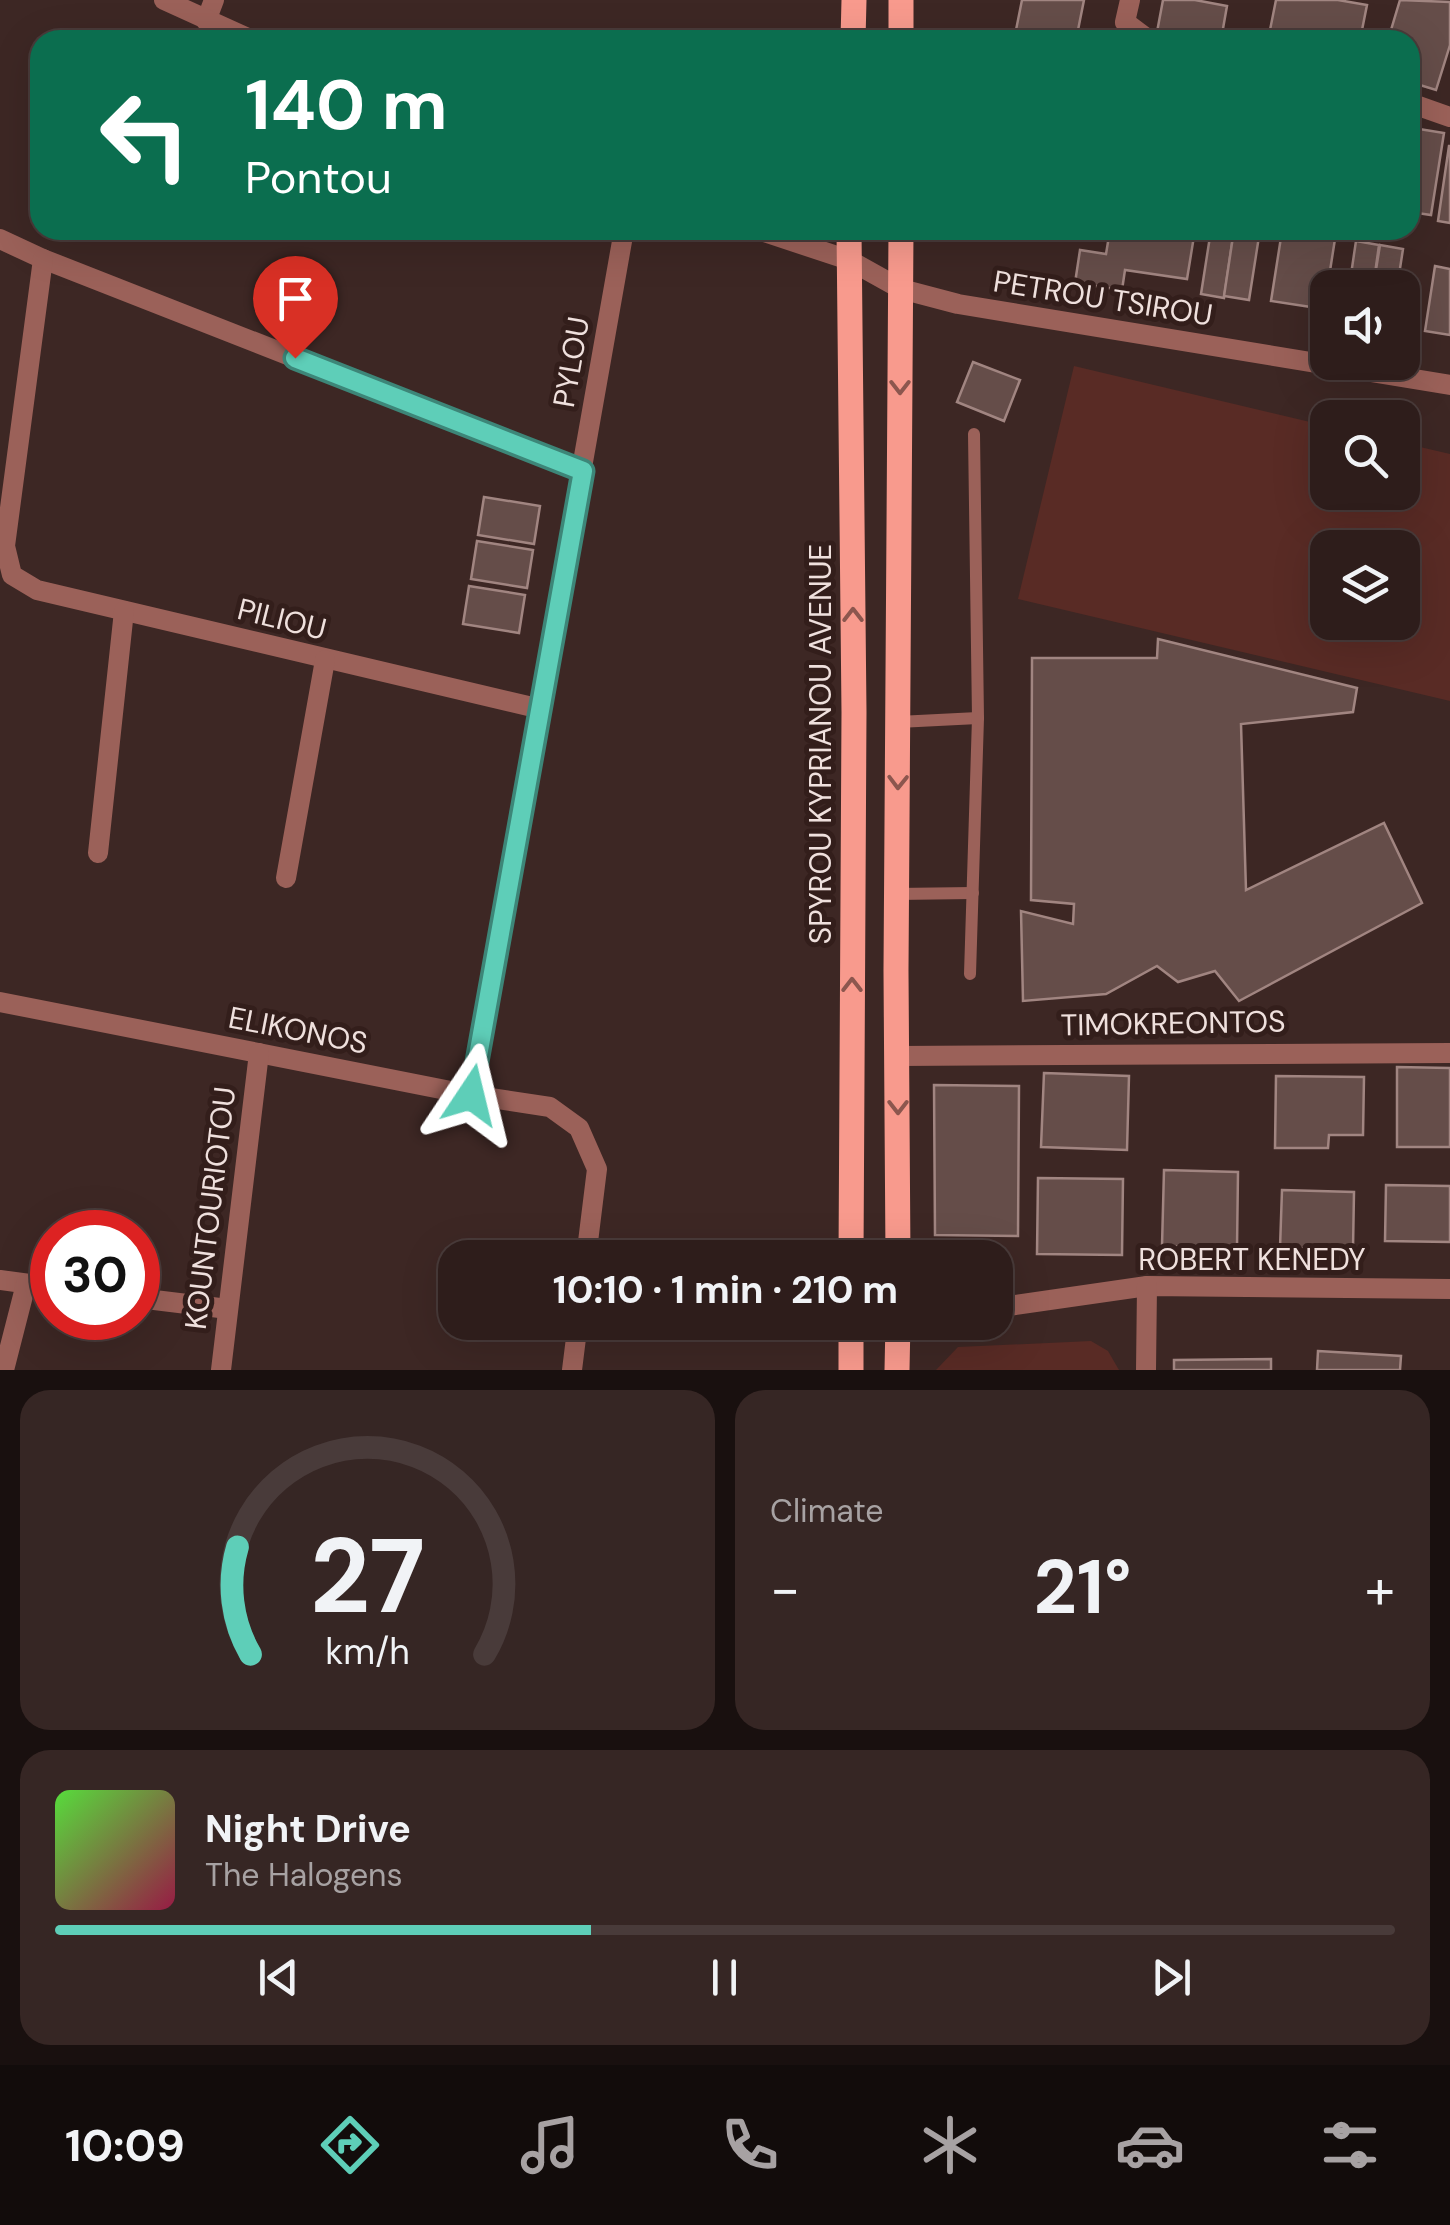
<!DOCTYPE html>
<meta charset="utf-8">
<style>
body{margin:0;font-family:"DM Sans",sans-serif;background:#362624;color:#f1f3f6;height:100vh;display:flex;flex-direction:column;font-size:38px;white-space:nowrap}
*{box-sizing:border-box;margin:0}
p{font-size:32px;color:#a7a2a3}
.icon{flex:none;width:55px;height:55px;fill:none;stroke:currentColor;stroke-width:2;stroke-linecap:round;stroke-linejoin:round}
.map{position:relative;height:1370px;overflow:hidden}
.drawer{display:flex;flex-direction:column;gap:20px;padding:20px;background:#19100f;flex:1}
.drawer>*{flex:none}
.guide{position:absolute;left:30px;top:30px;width:1390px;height:210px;border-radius:30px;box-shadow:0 10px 40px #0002,0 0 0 2px #493b3a;background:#0b6e4f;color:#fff;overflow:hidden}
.controls{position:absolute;left:1310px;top:270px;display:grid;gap:20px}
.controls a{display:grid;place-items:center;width:110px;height:110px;border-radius:20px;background:#2e1d1b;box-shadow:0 10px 40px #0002,0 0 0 2px #493b3a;font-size:50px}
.speed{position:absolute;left:30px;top:1210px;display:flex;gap:20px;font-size:50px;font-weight:700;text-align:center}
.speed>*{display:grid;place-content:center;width:130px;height:130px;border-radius:50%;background:#2e1d1b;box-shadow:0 10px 40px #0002,0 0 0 2px #493b3a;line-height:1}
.speed .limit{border:15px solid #d22;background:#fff;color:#111}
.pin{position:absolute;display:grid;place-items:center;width:85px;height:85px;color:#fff;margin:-102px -42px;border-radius:50% 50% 50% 0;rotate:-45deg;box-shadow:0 0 10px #0007}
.pin .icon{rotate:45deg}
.me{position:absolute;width:110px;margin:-55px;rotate:10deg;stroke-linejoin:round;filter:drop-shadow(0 0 8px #0008)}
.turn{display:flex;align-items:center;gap:35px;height:210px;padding:0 50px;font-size:45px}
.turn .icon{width:130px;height:130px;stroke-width:2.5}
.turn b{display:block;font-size:70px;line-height:85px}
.big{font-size:75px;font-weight:700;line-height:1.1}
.drawer .tile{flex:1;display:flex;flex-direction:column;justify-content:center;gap:15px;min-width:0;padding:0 35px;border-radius:30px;background:#362624}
.drawer .dial{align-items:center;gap:0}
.dial svg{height:260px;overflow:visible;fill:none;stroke:#493b3a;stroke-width:7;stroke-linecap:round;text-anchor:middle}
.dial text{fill:#f1f3f6;stroke:none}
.song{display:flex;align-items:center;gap:30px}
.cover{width:120px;height:120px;border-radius:15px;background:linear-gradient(135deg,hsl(110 70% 55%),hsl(340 70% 35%))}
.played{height:10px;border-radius:5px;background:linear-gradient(90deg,#5eceb8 40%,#493b3a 40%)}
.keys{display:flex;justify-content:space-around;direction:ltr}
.heat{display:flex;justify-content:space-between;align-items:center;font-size:55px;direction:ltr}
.drawer .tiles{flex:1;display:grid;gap:20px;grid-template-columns:1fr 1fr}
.tile:last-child{grid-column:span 2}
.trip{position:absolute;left:438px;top:1240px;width:575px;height:100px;border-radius:30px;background:#2e1d1b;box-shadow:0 10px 40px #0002,0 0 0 2px #493b3a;font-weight:700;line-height:100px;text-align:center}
.tabs{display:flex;height:160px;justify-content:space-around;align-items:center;background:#120c0b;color:#a7a2a3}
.tabs .icon{width:70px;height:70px}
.tabs .active{color:#5eceb8}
.tabs b{font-size:45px;color:#f1f3f6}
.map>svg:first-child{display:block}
.green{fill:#592b25;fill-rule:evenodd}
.building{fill:#654d49;stroke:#a18581;stroke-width:2.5}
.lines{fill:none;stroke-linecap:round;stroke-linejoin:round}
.service{stroke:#9b6159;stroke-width:12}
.minor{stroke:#9b6159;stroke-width:20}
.tertiary{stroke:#9b6159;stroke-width:20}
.primary{stroke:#f89a8d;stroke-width:25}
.oneway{stroke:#8c564e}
.route-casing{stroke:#3d8678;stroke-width:25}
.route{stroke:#5eceb8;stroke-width:18}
.labels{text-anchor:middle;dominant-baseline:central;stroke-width:10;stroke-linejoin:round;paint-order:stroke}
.street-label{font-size:30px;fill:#efe0dd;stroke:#331e1b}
</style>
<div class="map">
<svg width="1450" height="1370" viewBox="0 0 1450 1370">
<rect width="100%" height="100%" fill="#3d2724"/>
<!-- green -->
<g class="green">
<path d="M1074,366l253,60 1,66h74l1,-49 47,11v247l-432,-102zM1328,548h74v74h-74z"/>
<polygon points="1091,1341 1108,1351 1119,1370 936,1370 958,1347"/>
</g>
<!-- building -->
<g class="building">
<polygon points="1022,0 1084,0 1076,40 1014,40"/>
<polygon points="1163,0 1195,0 1227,6 1221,40 1198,40 1157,32"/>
<polygon points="1276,0 1338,0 1367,5 1360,40 1268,40"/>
<polygon points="1400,0 1450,2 1450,45 1436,90 1410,82 1410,40 1388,40"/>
<polygon points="1413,128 1444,133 1431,215 1410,212"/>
<polygon points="1449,146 1450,146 1450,223 1438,221"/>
<polygon points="1110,230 1195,230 1187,279 1125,270 1122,290 1075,283 1080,250 1106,254"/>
<polygon points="1211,230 1234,230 1224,298 1201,294"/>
<polygon points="1234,230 1260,230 1249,300 1224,296"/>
<polygon points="1282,231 1335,239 1324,309 1271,301"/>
<polygon points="1356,241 1379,245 1373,288 1349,288"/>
<polygon points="1380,245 1403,249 1397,288 1373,288"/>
<polygon points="1435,266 1450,269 1450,335 1425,331"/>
<polygon points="973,362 1020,380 1004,421 957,402"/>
<polygon points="484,497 540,506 534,544 478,535"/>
<polygon points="477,541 533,550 527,588 471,579"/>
<polygon points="469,586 525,595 519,633 463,624"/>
<polygon points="1158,639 1357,688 1353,712 1241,724 1246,890 1384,823 1422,903 1239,1001 1215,971 1178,982 1157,966 1106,994 1023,1001 1021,911 1073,924 1074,904 1031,900 1032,658 1157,658"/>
<polygon points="1397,1067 1450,1068 1450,1147 1397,1147"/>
<polygon points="1044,1073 1129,1076 1127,1150 1041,1147"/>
<polygon points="1276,1076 1364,1077 1363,1135 1329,1135 1328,1148 1275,1148"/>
<polygon points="934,1085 1019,1086 1018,1236 935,1235"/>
<polygon points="1164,1170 1238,1172 1237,1248 1162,1246"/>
<polygon points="1038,1178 1123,1179 1122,1255 1037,1254"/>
<polygon points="1386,1185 1450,1186 1450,1242 1385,1241"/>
<polygon points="1282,1190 1354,1192 1353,1249 1280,1248"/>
<polygon points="1318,1351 1401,1356 1400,1370 1317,1370"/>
<polygon points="1271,1359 1271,1370 1174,1370 1174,1360"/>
</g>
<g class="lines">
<!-- service -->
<g class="service">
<polyline points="898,722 978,718"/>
<polyline points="896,894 973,893"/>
<polyline points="970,974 978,718 974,434"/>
</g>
<!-- minor -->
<g class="minor">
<polyline points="1130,0 1125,22 1149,40"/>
<polyline points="206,21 214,0"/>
<polyline points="1410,103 1450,117"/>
<polyline points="0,239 43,259 583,471"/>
<polyline points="43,259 5,546 12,575 37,590 541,709"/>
<polyline points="98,853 124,611"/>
<polyline points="286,878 325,660"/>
<polyline points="0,1002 471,1095 550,1107 579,1128 597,1169 586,1258"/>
<polyline points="898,1056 1450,1053"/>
<polyline points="471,1095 624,230"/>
<polyline points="0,1280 52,1287"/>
<polyline points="138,1298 228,1309"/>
<polyline points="995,1308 1147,1286 1450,1289"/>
<polyline points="4,1370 26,1284"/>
<polyline points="221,1370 259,1053"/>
<polyline points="572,1370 578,1322"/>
<polyline points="1146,1370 1147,1286"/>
</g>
<!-- tertiary -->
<g class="tertiary">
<polyline points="164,0 252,40"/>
<polyline points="758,230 849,260 901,289 958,304 1450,385"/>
</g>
<!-- primary -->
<g class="primary">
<polyline points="901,0 901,40"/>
<polyline points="853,40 854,0"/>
<polyline points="849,230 854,712 851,1258"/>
<polyline points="898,1258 896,971 901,230"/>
<polyline points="851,1370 851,1322"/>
<polyline points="897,1370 898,1322"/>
</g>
</g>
<!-- one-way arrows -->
<defs><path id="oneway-chevron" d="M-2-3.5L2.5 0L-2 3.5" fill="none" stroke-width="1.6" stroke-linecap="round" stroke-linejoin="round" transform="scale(2.5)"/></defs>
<g class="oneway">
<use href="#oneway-chevron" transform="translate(900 387) rotate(90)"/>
<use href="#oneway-chevron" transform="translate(853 615) rotate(-90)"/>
<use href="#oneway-chevron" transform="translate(898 782) rotate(91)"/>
<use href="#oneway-chevron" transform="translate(852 985) rotate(-90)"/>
<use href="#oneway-chevron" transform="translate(898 1107) rotate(90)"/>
</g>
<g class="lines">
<!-- route casing -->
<g class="route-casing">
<polyline id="route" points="295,358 583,471 471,1095"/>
</g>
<!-- route -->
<use href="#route" class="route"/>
</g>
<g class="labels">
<!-- street labels -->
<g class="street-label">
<text transform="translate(1103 298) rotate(9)">PETROU TSIROU</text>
<text transform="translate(571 362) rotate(-80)">PYLOU</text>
<text transform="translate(282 619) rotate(14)">PILIOU</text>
<text transform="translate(820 744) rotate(-90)">SPYROU KYPRIANOU AVENUE</text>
<text transform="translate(1173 1023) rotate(-1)">TIMOKREONTOS</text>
<text transform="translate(298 1030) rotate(11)">ELIKONOS</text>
<text transform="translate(210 1208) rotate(-83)">KOUNTOURIOTOU</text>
<text x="1252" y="1259">ROBERT KENEDY</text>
</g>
</g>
</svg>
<div class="controls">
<a><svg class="icon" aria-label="sound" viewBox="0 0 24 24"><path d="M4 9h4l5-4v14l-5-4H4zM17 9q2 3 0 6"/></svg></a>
<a><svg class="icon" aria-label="search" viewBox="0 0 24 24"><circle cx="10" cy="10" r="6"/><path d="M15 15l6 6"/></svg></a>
<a><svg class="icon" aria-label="layers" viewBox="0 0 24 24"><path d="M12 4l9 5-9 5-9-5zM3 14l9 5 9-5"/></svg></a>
</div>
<div class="speed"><div class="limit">30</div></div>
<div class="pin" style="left:295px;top:358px;background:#d93025"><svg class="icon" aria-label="arrive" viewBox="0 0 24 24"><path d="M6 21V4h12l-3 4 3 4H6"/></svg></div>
<svg class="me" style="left:471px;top:1095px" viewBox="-20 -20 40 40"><path d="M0-17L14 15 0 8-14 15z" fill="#5eceb8" stroke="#fff" stroke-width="4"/></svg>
<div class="trip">10:10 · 1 min · 210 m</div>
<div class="guide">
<div class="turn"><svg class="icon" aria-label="left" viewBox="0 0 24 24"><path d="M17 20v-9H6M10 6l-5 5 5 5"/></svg><div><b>140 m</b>Pontou</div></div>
</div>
</div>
<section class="drawer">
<div class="tiles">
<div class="tile dial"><svg viewBox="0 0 100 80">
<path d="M14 69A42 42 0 1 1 86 69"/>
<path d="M14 69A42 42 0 0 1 10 36" stroke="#5eceb8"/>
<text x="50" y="56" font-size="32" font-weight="700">27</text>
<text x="50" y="72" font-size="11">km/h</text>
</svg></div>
<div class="tile"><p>Climate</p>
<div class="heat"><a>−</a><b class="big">21°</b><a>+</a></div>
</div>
<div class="tile">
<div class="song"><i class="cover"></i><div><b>Night Drive</b><p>The Halogens</p></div></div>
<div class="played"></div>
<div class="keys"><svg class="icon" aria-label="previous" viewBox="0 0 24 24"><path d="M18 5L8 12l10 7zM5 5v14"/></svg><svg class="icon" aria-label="pause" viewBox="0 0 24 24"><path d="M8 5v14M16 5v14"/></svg><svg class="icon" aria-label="next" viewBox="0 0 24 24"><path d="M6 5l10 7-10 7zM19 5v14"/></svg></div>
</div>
</div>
</section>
<nav class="tabs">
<b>10:09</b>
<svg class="icon active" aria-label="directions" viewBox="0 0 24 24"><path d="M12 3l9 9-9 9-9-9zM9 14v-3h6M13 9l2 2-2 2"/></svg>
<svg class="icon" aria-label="music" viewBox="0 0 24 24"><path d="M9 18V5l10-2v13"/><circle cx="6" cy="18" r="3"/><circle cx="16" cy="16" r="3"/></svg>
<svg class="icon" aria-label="phone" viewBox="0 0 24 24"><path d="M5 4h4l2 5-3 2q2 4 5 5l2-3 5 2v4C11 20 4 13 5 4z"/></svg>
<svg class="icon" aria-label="climate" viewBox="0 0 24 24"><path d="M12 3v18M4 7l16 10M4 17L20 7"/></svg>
<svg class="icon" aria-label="car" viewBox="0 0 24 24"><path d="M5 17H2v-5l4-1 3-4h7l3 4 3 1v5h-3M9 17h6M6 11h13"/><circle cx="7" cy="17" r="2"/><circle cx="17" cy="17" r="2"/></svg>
<svg class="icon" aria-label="filters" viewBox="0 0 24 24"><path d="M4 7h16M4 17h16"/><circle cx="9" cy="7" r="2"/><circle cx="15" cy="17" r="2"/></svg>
</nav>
